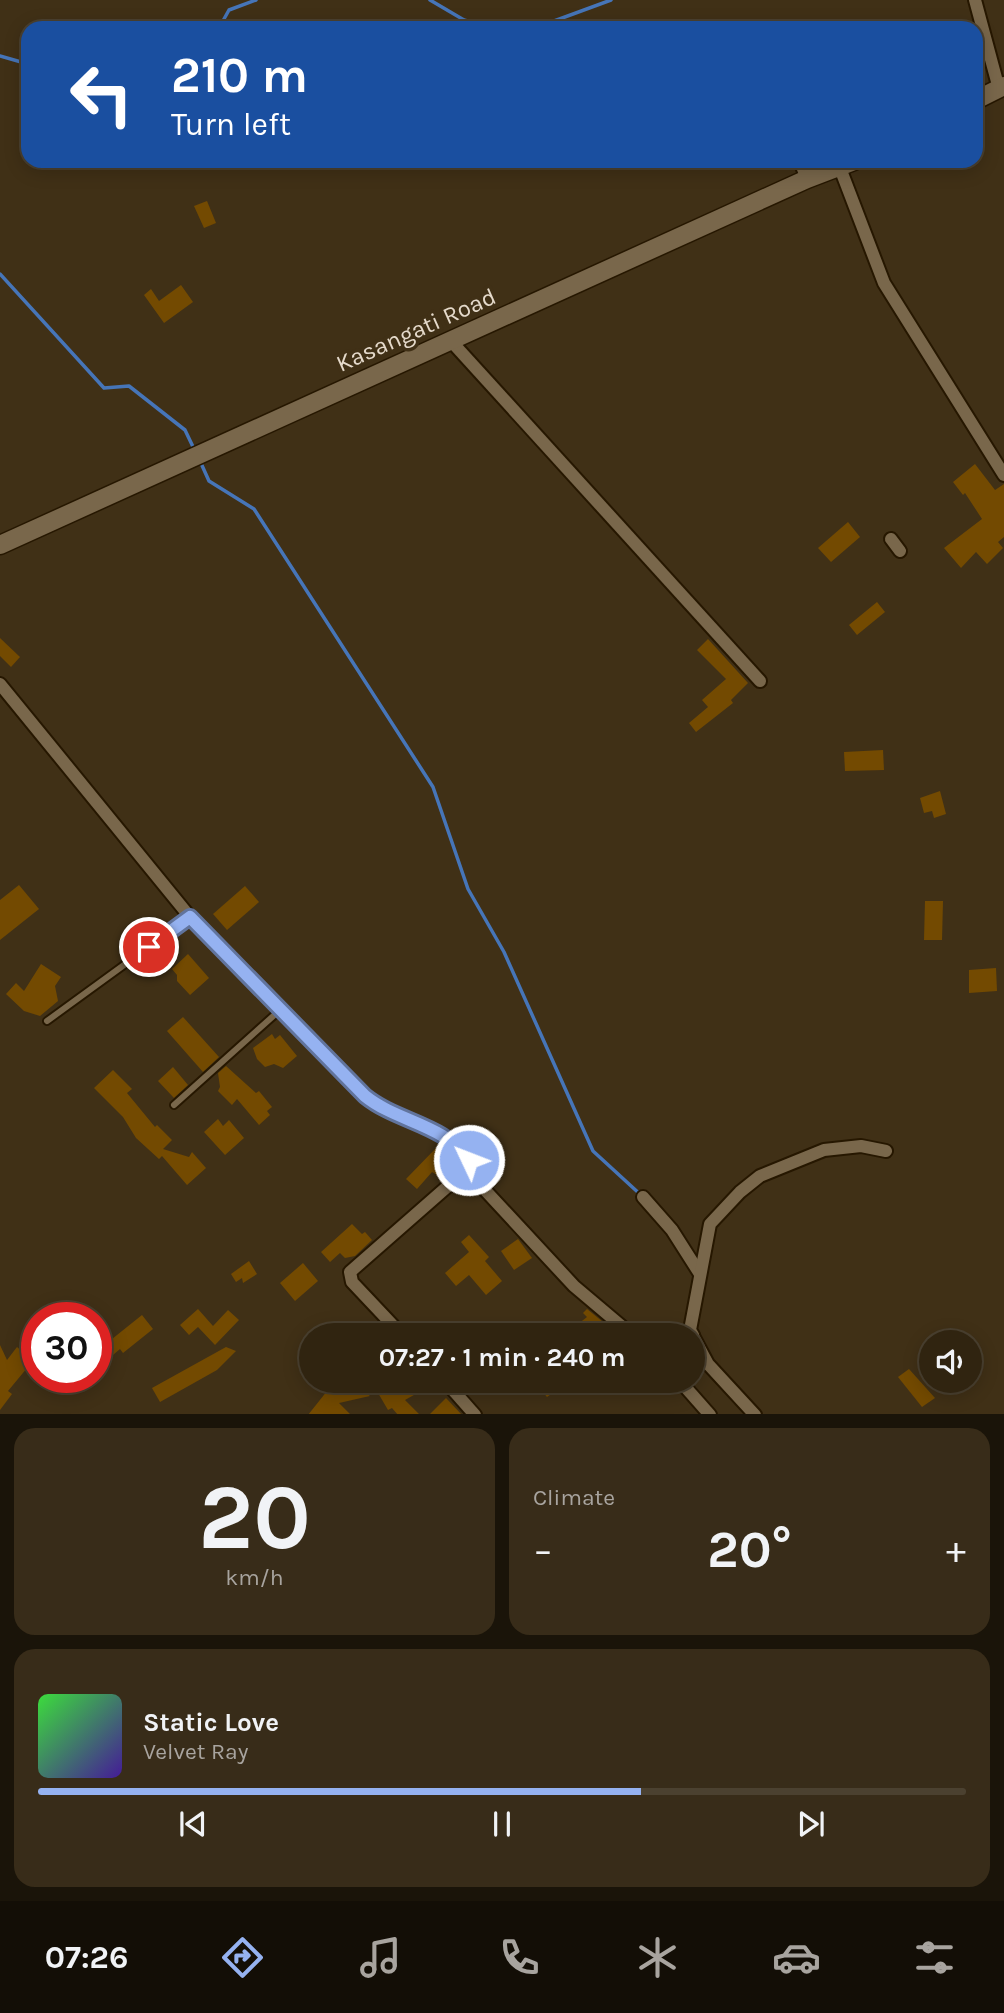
<!DOCTYPE html>
<meta charset="utf-8">
<style>
body{margin:0;font-family:Karla,sans-serif;background:#382c19;color:#f1f3f6;height:100vh;display:flex;flex-direction:column;font-size:26px;white-space:nowrap}
*{box-sizing:border-box;margin:0}
p{font-size:23px;color:#a8a49f}
.icon{flex:none;width:38px;height:38px;fill:none;stroke:currentColor;stroke-width:2;stroke-linecap:round;stroke-linejoin:round}
.map{position:relative;height:1414px;overflow:hidden}
.details{display:flex;flex-direction:column;gap:14px;padding:14px;background:#1a1409;flex:1}
.details>*{flex:none}
.banner{position:absolute;left:21px;top:21px;width:962px;height:147px;border-radius:21px;box-shadow:0 4px 18px #0003,0 0 0 2px #4b4130;background:#1a4fa0;color:#fff;overflow:hidden}
.controls{position:absolute;left:919px;top:1330px;display:grid;gap:14px}
.controls a{display:grid;place-items:center;width:63px;height:63px;border-radius:50%;background:#302410;box-shadow:0 4px 18px #0003,0 0 0 2px #4b4130;font-size:35px}
.speed{position:absolute;left:21px;top:1302px;display:flex;gap:14px;font-size:35px;font-weight:700;text-align:center}
.speed>*{display:grid;place-content:center;width:91px;height:91px;border-radius:50%;background:#302410;box-shadow:0 4px 18px #0003,0 0 0 2px #4b4130;line-height:1}
.speed .limit{border:10px solid #d22;background:#fff;color:#111}
.pin{position:absolute;display:grid;place-items:center;width:60px;height:60px;color:#fff;margin:-30px;border:4px solid #fff;border-radius:50%;box-shadow:0 2px 7px #0007}
.me{position:absolute;width:77px;margin:-38px;rotate:313deg;stroke-linejoin:round;filter:drop-shadow(0 0 5px #0008)}
.turn{display:flex;align-items:center;gap:24px;height:147px;padding:0 35px;font-size:32px}
.turn .icon{width:91px;height:91px;stroke-width:2.5}
.turn b{display:block;font-size:49px;line-height:60px}
.big{font-size:52px;font-weight:700;line-height:1.1}
.details .tile{flex:1;display:flex;flex-direction:column;justify-content:center;gap:10px;min-width:0;padding:0 24px;border-radius:21px;background:#382c19}
.details .dial{align-items:center;gap:0}
.dial b{font-size:91px;line-height:1}
.song{display:flex;align-items:center;gap:21px}
.cover{width:84px;height:84px;border-radius:10px;background:linear-gradient(135deg,hsl(120 70% 55%),hsl(260 70% 35%))}
.played{height:7px;border-radius:4px;background:linear-gradient(90deg,#95b2f1 65%,#4b4130 65%)}
.keys{display:flex;justify-content:space-around;direction:ltr}
.heat{display:flex;justify-content:space-between;align-items:center;font-size:38px;direction:ltr}
.details .tiles{flex:1;display:grid;gap:14px;grid-template-columns:1fr 1fr}
.tile:last-child{grid-column:span 2}
.trip{position:absolute;left:299px;top:1323px;width:406px;height:70px;border-radius:35px;background:#302410;box-shadow:0 4px 18px #0003,0 0 0 2px #4b4130;font-weight:700;line-height:70px;text-align:center}
.menu{display:flex;height:112px;justify-content:space-around;align-items:center;background:#130e06;color:#a8a49f}
.menu .icon{width:49px;height:49px}
.menu .on{color:#95b2f1}
.menu b{font-size:32px;color:#f1f3f6}
.map>svg:first-child{display:block}
.lines{fill:none;stroke-linecap:round;stroke-linejoin:round}
.stream{stroke:#4675b8;stroke-width:3.5}
.building{fill:#734a01}
.lane-casing{stroke:#261700;stroke-width:10}
.street-casing{stroke:#261700;stroke-width:16}
.secondary-casing{stroke:#261700;stroke-width:21}
.lane{stroke:#79674b;stroke-width:6}
.street{stroke:#79674b;stroke-width:12}
.secondary{stroke:#79674b;stroke-width:18}
.route-casing{stroke:#61749d;stroke-width:18}
.route{stroke:#95b2f1;stroke-width:12}
.labels{text-anchor:middle;dominant-baseline:central;stroke-width:7;stroke-linejoin:round;paint-order:stroke}
.street-label{font-size:24px;fill:#e5dacb;stroke:#403016}
</style>
<div class="map">
<svg width="1004" height="1415" viewBox="0 0 1004 1415">
<rect width="100%" height="100%" fill="#403016"/>
<g class="lines">
<!-- stream -->
<g class="stream">
<polyline points="430,0 464,20 492,28"/>
<polyline points="219,28 229,10 256,0"/>
<polyline points="535,28 611,0"/>
<polyline points="0,56 28,64"/>
<polyline points="0,274 104,388 129,386 185,430 195,451"/>
<polyline points="200,461 209,481 254,509 433,787 468,889 504,952 593,1151 642,1196"/>
</g>
</g>
<!-- building -->
<g class="building">
<polygon points="207,201 216,223 204,228 194,206"/>
<polygon points="181,285 193,302 164,323 144,295 151,289 159,301"/>
<polygon points="975,464 995,490 1004,484 1004,537 998,542 1003,548 987,564 976,552 961,568 944,548 982,519 965,493 963,495 953,482"/>
<polygon points="848,522 860,537 831,562 818,548"/>
<polygon points="877,602 885,612 857,635 849,625"/>
<polygon points="0,638 20,657 11,667 0,656"/>
<polygon points="708,639 748,683 731,700 733,703 696,732 689,723 708,707 702,700 726,679 697,650"/>
<polygon points="883,750 884,770 845,771 844,752"/>
<polygon points="940,791 946,814 934,818 932,811 924,813 920,798"/>
<polygon points="19,885 39,909 0,940 0,900"/>
<polygon points="245,886 259,902 227,930 213,914"/>
<polygon points="925,901 943,901 942,940 924,940"/>
<polygon points="188,954 209,978 190,995 177,981 177,975 172,969"/>
<polygon points="41,964 61,977 55,986 58,1001 40,1016 24,1011 6,994 16,983 24,991"/>
<polygon points="996,968 997,991 969,993 969,970"/>
<polygon points="183,1017 219,1057 203,1072 167,1031"/>
<polygon points="272,1034 275,1039 280,1035 297,1056 283,1068 274,1064 265,1067 257,1059 253,1048"/>
<polygon points="226,1066 256,1093 259,1091 272,1107 267,1111 270,1115 259,1125 237,1099 232,1105 218,1091 220,1087 218,1073"/>
<polygon points="173,1067 188,1085 174,1098 158,1081"/>
<polygon points="113,1070 132,1089 127,1093 155,1127 157,1125 172,1140 163,1149 189,1157 192,1152 206,1168 187,1185 162,1156 159,1159 136,1138 123,1117 94,1088"/>
<polygon points="218,1119 223,1126 229,1120 244,1138 225,1155 204,1132"/>
<polygon points="436,1148 450,1162 437,1175 432,1172 417,1189 406,1179"/>
<polygon points="352,1224 362,1234 365,1232 372,1240 355,1256 345,1258 340,1253 330,1262 321,1252"/>
<polygon points="469,1235 489,1257 485,1261 502,1281 486,1295 469,1275 456,1286 445,1273 469,1252 461,1242"/>
<polygon points="518,1239 532,1258 514,1270 501,1251"/>
<polygon points="249,1261 257,1274 243,1283 242,1278 236,1282 231,1274"/>
<polygon points="303,1263 318,1281 295,1301 280,1283"/>
<polygon points="198,1309 213,1326 228,1310 239,1320 215,1345 198,1327 189,1335 180,1325"/>
<polygon points="587,1309 619,1335 607,1335 603,1330 596,1335 564,1335 587,1317 583,1313"/>
<polygon points="142,1315 153,1329 123,1353 120,1349 107,1360 101,1358 96,1362 96,1348 105,1341 107,1343"/>
<polygon points="37,1336 37,1356 8,1391 12,1394 0,1410 0,1345 7,1360 17,1347 24,1353"/>
<polygon points="226,1347 236,1351 217,1370 160,1402 152,1388"/>
<polygon points="909,1369 935,1398 922,1407 898,1377"/>
<polygon points="335,1381 351,1381 370,1396 339,1403 351,1415 308,1415"/>
<polygon points="371,1381 416,1381 421,1391 405,1400 420,1415 398,1415 392,1408 388,1410"/>
<polygon points="545,1381 569,1381 547,1397 538,1386"/>
<polygon points="446,1398 462,1415 429,1415"/>
</g>
<g class="lines">
<!-- lane casing -->
<g class="lane-casing">
<g id="lane">
<polyline points="47,1021 190,917"/>
<polyline points="174,1105 280,1010"/>
</g>
</g>
<!-- street casing -->
<g class="street-casing">
<g id="street">
<polyline points="975,0 999,89"/>
<polyline points="800,161 807,179"/>
<polyline points="840,168 884,283 1004,475"/>
<polyline points="451,341 760,681"/>
<polyline points="891,539 900,551"/>
<path d="M0,684l190,233 175,179c25,21 97,37 104,69l-5,7 -114,100 2,10 50,53"/>
<polyline points="464,1172 472,1176 574,1286 632,1335"/>
<polyline points="643,1197 672,1230 700,1274"/>
<polyline points="693,1335 690,1330 710,1224 740,1192 760,1176 824,1150 861,1146 886,1151"/>
<polyline points="693,1336 708,1364 755,1415"/>
<polyline points="445,1381 475,1415"/>
<polyline points="680,1381 710,1415"/>
</g>
</g>
<!-- secondary casing -->
<g class="secondary-casing">
<g id="secondary">
<polyline points="976,100 1004,86"/>
<polyline points="0,545 807,179 854,161"/>
</g>
</g>
<!-- lane -->
<use href="#lane" class="lane"/>
<!-- street -->
<use href="#street" class="street"/>
<!-- secondary -->
<use href="#secondary" class="secondary"/>
</g>
<g class="lines">
<!-- route casing -->
<g class="route-casing">
<path id="route" d="M149,947l41,-30 175,179c32,26 79,28 104,64"/>
</g>
<!-- route -->
<use href="#route" class="route"/>
</g>
<g class="labels">
<!-- street labels -->
<g class="street-label">
<text transform="translate(416 330) rotate(-24)">Kasangati Road</text>
</g>
</g>
</svg>
<div class="controls">
<a><svg class="icon" aria-label="sound" viewBox="0 0 24 24"><path d="M4 9h4l5-4v14l-5-4H4zM17 9q2 3 0 6"/></svg></a>
</div>
<div class="speed"><div class="limit">30</div></div>
<div class="pin" style="left:149px;top:947px;background:#d93025"><svg class="icon" aria-label="arrive" viewBox="0 0 24 24"><path d="M6 21V4h12l-3 4 3 4H6"/></svg></div>
<svg class="me" style="left:469px;top:1160px" viewBox="-20 -20 40 40"><circle r="17" fill="#95b2f1" stroke="#fff" stroke-width="3"/><path d="M0-11L8 9 0 5-8 9z" fill="#fff"/></svg>
<div class="trip">07:27 · 1 min · 240 m</div>
<div class="banner">
<div class="turn"><svg class="icon" aria-label="left" viewBox="0 0 24 24"><path d="M17 20v-9H6M10 6l-5 5 5 5"/></svg><div><b>210 m</b>Turn left</div></div>
</div>
</div>
<section class="details">
<div class="tiles">
<div class="tile dial"><b>20</b><p>km/h</p></div>
<div class="tile"><p>Climate</p>
<div class="heat"><a>−</a><b class="big">20°</b><a>+</a></div>
</div>
<div class="tile">
<div class="song"><i class="cover"></i><div><b>Static Love</b><p>Velvet Ray</p></div></div>
<div class="played"></div>
<div class="keys"><svg class="icon" aria-label="previous" viewBox="0 0 24 24"><path d="M18 5L8 12l10 7zM5 5v14"/></svg><svg class="icon" aria-label="pause" viewBox="0 0 24 24"><path d="M8 5v14M16 5v14"/></svg><svg class="icon" aria-label="next" viewBox="0 0 24 24"><path d="M6 5l10 7-10 7zM19 5v14"/></svg></div>
</div>
</div>
</section>
<nav class="menu">
<b>07:26</b>
<svg class="icon on" aria-label="directions" viewBox="0 0 24 24"><path d="M12 3l9 9-9 9-9-9zM9 14v-3h6M13 9l2 2-2 2"/></svg>
<svg class="icon" aria-label="music" viewBox="0 0 24 24"><path d="M9 18V5l10-2v13"/><circle cx="6" cy="18" r="3"/><circle cx="16" cy="16" r="3"/></svg>
<svg class="icon" aria-label="phone" viewBox="0 0 24 24"><path d="M5 4h4l2 5-3 2q2 4 5 5l2-3 5 2v4C11 20 4 13 5 4z"/></svg>
<svg class="icon" aria-label="climate" viewBox="0 0 24 24"><path d="M12 3v18M4 7l16 10M4 17L20 7"/></svg>
<svg class="icon" aria-label="car" viewBox="0 0 24 24"><path d="M5 17H2v-5l4-1 3-4h7l3 4 3 1v5h-3M9 17h6M6 11h13"/><circle cx="7" cy="17" r="2"/><circle cx="17" cy="17" r="2"/></svg>
<svg class="icon" aria-label="filters" viewBox="0 0 24 24"><path d="M4 7h16M4 17h16"/><circle cx="9" cy="7" r="2"/><circle cx="15" cy="17" r="2"/></svg>
</nav>
